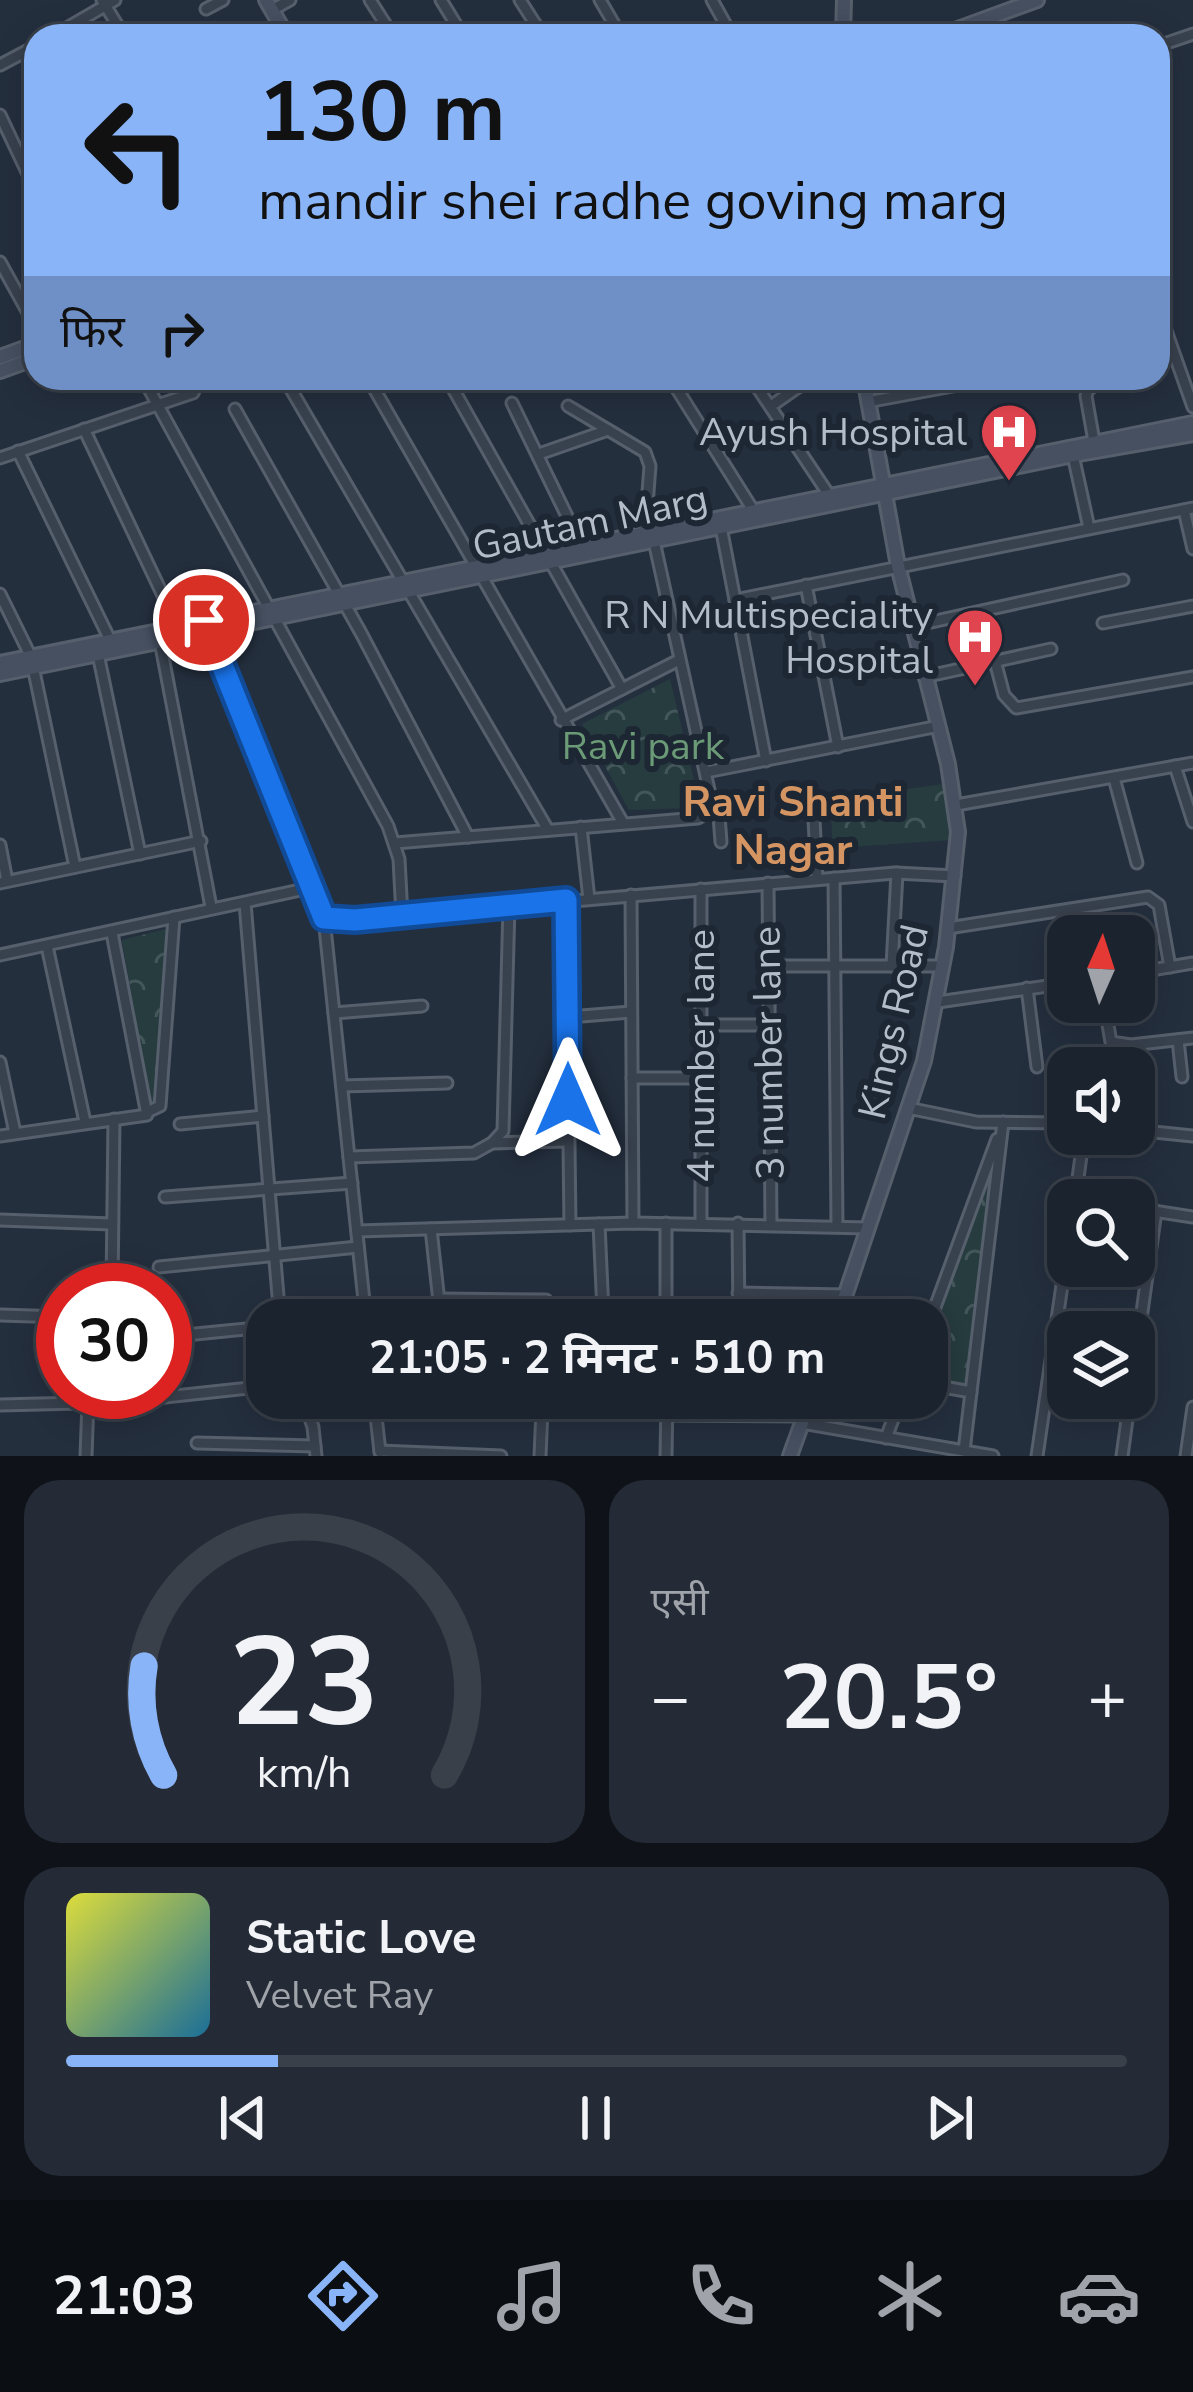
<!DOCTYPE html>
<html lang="hi">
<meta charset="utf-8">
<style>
body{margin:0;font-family:"Nunito Sans","Noto Sans Devanagari",sans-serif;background:#242b36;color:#f1f3f6;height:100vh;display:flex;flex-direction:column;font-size:45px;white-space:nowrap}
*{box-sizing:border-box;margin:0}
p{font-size:39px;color:#a0a4aa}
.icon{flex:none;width:66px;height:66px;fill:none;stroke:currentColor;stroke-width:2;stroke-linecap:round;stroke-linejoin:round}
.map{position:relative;height:1456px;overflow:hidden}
.panel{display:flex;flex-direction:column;gap:24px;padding:24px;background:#0f1319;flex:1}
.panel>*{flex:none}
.top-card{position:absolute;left:24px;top:24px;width:1146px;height:366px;border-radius:36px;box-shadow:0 6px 30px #0003,0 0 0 3px #39404a;background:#8ab4f8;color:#111;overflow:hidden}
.needle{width:78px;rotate:3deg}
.fabs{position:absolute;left:1047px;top:915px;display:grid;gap:24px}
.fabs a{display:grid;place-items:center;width:108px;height:108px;border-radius:24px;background:#1b232e;box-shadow:0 6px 30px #0003,0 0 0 3px #39404a;font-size:60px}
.speed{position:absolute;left:36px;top:1263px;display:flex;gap:24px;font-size:60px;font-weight:700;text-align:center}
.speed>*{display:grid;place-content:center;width:156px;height:156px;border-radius:50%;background:#1b232e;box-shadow:0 6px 30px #0003,0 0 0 3px #39404a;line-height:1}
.speed .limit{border:18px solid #d22;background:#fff;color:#111}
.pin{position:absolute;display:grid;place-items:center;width:102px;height:102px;color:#fff;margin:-51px;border:6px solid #fff;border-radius:50%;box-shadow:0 3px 12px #0007}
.me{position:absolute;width:132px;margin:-66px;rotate:0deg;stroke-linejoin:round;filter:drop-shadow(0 0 9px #0008)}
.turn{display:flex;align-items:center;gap:42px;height:252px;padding:0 36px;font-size:54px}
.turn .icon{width:156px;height:156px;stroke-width:2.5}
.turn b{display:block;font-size:84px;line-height:102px}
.then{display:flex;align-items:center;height:114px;padding:0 36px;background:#0003;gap:24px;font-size:45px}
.big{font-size:90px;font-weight:700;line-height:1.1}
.panel .widget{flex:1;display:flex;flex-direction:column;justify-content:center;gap:18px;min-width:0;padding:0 42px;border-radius:36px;background:#242b36}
.panel .dial{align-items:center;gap:0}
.dial svg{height:312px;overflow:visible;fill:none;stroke:#39404a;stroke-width:7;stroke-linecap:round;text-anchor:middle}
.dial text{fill:#f1f3f6;stroke:none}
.song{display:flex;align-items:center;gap:36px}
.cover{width:144px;height:144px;border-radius:18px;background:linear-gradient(135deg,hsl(60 70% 55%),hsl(200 70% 35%))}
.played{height:12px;border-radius:6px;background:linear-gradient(90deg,#8ab4f8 20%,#39404a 20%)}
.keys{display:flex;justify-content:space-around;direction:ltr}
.heat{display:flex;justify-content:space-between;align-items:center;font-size:66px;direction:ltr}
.panel .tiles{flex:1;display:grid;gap:24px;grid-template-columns:1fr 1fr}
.widget:last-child{grid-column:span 2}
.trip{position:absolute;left:246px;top:1299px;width:702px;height:120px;border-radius:36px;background:#1b232e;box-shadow:0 6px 30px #0003,0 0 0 3px #39404a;font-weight:700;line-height:120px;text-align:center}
.dock{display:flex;height:192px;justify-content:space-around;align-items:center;background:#0b0e12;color:#a0a4aa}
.dock .icon{width:84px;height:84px}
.dock .selected{color:#8ab4f8}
.dock b{font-size:54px;color:#f1f3f6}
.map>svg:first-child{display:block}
.park{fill:url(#park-crowns)}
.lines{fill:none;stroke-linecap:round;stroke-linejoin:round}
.street-casing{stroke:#565f6c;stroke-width:15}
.secondary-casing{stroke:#565f6c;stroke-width:18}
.street{stroke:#38414e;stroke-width:9}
.secondary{stroke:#465061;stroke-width:12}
.route-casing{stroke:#114b97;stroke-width:30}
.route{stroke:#1a73e8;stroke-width:21}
.labels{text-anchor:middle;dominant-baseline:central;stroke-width:12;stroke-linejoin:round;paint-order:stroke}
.poi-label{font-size:39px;fill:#b4bcc9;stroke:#1d2633;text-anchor:end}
.street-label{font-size:39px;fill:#b4bcc9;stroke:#1d2633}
.park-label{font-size:39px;fill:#6b9a76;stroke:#1d2633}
.neighbourhood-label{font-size:42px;font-weight:bold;fill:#d59563;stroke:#1d2633}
</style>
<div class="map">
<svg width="1193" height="1456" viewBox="0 0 1193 1456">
<defs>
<pattern id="park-crowns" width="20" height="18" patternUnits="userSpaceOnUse" patternTransform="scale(3)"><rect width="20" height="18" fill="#263c3f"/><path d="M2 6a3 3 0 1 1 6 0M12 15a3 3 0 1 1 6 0" fill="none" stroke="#435659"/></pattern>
</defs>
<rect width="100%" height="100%" fill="#242f3e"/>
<!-- park -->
<g class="park">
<polygon points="670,679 699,801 688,808 629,810 582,724"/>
<polygon points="957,782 952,840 833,848 830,800"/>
<polygon points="166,929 155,1102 150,1102 122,940"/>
<polygon points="994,1157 965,1386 927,1379 927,1346"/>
</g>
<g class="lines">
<!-- street casing -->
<g class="street-casing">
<g id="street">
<polyline points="102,0 124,36"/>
<polyline points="370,0 393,36"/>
<polyline points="441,0 463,36"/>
<polyline points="520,0 543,36"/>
<polyline points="600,0 621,36"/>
<polyline points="712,0 732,36"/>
<polyline points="206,9 223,0"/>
<polyline points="272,10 290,0"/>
<polyline points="989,17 995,36"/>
<polyline points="53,36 115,0"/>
<polyline points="1158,46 1193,34"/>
<polyline points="0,65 36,46"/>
<polyline points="0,115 36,191"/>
<polyline points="0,262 36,327"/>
<polyline points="1158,308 1193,407"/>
<polyline points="143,378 388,826 399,859 402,916"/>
<polyline points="368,378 623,823"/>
<polyline points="447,378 622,689"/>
<polyline points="670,378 753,510"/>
<polyline points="751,378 829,495"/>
<polyline points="289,386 548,830"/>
<polyline points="677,389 694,378"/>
<polyline points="867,402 996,378"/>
<polyline points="512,403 581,545"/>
<polyline points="568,406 645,452 650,466 645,531"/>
<polyline points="771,406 811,378"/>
<polyline points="235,409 361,633 468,837"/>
<polyline points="84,429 177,625"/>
<polyline points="1095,447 1086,396 1088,390 1104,378"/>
<polyline points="18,451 113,646"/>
<polyline points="539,454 608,430"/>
<polyline points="1073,455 1089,528"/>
<polyline points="0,458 193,393 200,378"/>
<polyline points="1184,510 1193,549"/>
<polyline points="721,527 766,761"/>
<polyline points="806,585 838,747"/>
<polyline points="0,594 31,657 75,867"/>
<polyline points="735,600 1193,508"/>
<polyline points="1103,623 1193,606"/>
<polyline points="913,626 1123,580"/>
<polyline points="208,630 324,918 366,1320"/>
<polyline points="160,641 211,907"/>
<polyline points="98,654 140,854"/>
<polyline points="995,661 1004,695 1016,708 1193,677"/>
<polyline points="924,677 1051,649"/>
<polyline points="561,720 679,660"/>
<polyline points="1175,766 1193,822"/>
<polyline points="706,772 939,726"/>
<polyline points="1114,778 1137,863"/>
<polyline points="956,805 1193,763"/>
<polyline points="713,808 719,816 721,842"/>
<polyline points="814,819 817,879"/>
<polyline points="581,827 589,899"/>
<polyline points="395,843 698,818 713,808 654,541"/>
<polyline points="0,845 7,881"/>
<polyline points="834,878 837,1226"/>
<polyline points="0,883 201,841"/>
<polyline points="768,883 771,1223"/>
<polyline points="701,889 701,1223"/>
<polyline points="631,895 633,1223"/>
<polyline points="566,900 570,1225"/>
<polyline points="245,903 280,1320"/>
<polyline points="324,918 355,920 895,873 955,876"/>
<polyline points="948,928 1148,897 1159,905 1170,967"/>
<polyline points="47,946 85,1122"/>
<polyline points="0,955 314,887"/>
<polyline points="768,966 942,966"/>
<polyline points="892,966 897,873"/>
<polyline points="1134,973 1193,963"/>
<polyline points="1027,988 1037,1067"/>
<polyline points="938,1002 1068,983"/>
<polyline points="1104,1002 1111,1042 1131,1045 1193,1038"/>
<polyline points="334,1013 422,1006"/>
<polyline points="569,1017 631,1012"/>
<polyline points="701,1025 768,1025"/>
<polyline points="1178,1040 1182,1077"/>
<polyline points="1115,1043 1118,1068"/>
<polyline points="0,1062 15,1133"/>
<polyline points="632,1078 701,1078"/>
<polyline points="342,1086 447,1083"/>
<polyline points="908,1108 976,1122 1068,1123"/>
<polyline points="147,1112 160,1106 174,917"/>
<polyline points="180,1124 263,1116"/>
<polyline points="1134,1130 1193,1136"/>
<polyline points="0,1136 147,1115 112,933"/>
<polyline points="492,1143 568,1141"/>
<polyline points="349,1157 474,1153 492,1143 503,1131 509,905"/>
<polyline points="165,1197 352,1183"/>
<polyline points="1075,1200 1084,1134"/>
<polyline points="1134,1208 1193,1217"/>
<polyline points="0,1220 112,1224"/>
<polyline points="666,1223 666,1320"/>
<polyline points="738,1223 739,1320"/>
<polyline points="599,1224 603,1312 666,1310"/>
<polyline points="431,1229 441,1320"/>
<polyline points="357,1231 633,1223 869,1228"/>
<polyline points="159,1267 358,1247"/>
<polyline points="112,1290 114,1119"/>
<polyline points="738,1293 846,1295"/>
<polyline points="439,1299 546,1300"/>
<polyline points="562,1314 603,1312"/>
<polyline points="0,1315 63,1317"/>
<polyline points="927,1329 997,1139"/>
<polyline points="165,1337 267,1327"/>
<polyline points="1134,1370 1156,1211"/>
<polyline points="927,1384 971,1392"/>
<polyline points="303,1398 313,1427 316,1456"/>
<polyline points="374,1398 380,1452"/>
<polyline points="0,1405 119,1402 267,1386"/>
<polyline points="667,1415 804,1416"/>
<polyline points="802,1423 964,1451"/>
<polyline points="886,1438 901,1398"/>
<polyline points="197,1443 315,1446"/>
<polyline points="380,1451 501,1456"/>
<polyline points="86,1456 88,1401"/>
<polyline points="540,1456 542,1410"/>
<polyline points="666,1456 667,1398"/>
<polyline points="993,1456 964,1451 1003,1122"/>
<polyline points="1037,1456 1068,1244"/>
<polyline points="1122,1456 1130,1398"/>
<polyline points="1186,1456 1193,1407"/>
</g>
</g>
<!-- secondary casing -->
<g class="secondary-casing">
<g id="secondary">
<polyline points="266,0 287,36"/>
<polyline points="843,36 844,0"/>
<polyline points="939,36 1037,0"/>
<polyline points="0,357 36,344"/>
<polyline points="0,371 36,358"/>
<polyline points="0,663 1193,423"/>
<polyline points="0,674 1073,455 1193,434"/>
<polyline points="837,1320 924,1061 946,947 958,832 948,764 898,566 864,378"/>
<polyline points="790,1456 811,1398"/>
</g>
</g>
<!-- street -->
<use href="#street" class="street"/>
<!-- secondary -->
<use href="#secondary" class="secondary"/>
</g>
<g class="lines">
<!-- route casing -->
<g class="route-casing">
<polyline id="route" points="204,620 324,918 355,920 566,900 568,1100"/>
</g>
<!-- route -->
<use href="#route" class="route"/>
</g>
<!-- icons -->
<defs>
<g id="hospital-pin" transform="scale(3)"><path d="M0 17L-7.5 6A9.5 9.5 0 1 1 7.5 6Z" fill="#e0444e" stroke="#1d2633"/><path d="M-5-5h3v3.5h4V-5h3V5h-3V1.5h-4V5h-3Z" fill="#fff"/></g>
</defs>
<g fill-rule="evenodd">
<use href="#hospital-pin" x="1009" y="432"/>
<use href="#hospital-pin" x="975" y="637"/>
</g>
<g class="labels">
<!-- poi labels -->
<g class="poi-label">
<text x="967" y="432">Ayush Hospital</text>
<text x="933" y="615">R N Multispeciality<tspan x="933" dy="45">Hospital</tspan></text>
</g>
<!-- street labels -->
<g class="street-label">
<text transform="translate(590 523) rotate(-12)">Gautam Marg</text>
<text transform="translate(894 1022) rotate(-77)">Kings Road</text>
<text transform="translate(769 1053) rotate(-91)">3 number lane</text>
<text transform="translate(701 1056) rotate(-90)">4 number lane</text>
</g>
<!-- park labels -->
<g class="park-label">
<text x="643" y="746">Ravi park</text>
</g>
<!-- neighbourhood labels -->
<g class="neighbourhood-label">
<text x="793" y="802">Ravi Shanti<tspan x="793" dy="48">Nagar</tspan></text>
</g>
</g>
</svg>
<div class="fabs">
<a><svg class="needle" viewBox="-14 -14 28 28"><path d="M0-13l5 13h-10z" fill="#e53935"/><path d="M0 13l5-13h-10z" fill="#a0a4aa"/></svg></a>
<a><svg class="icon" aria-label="sound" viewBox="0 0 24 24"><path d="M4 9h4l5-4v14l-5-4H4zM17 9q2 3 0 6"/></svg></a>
<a><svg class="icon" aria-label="search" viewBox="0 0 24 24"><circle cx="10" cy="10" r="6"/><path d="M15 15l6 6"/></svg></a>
<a><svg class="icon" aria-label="layers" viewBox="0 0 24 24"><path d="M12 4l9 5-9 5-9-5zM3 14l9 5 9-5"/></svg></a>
</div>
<div class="speed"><div class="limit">30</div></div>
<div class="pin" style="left:204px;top:620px;background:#d93025"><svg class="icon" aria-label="arrive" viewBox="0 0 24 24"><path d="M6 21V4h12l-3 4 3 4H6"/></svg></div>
<svg class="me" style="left:568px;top:1100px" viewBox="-20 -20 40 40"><path d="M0-17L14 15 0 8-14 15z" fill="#1a73e8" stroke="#fff" stroke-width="4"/></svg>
<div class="trip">21:05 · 2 मिनट · 510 m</div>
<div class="top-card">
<div class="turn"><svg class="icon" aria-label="left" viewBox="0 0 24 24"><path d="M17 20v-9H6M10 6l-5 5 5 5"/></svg><div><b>130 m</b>mandir shei radhe goving marg</div></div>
<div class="then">फिर<svg class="icon" aria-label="right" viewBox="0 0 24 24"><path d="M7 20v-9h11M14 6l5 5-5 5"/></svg></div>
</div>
</div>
<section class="panel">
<div class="tiles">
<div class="widget dial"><svg viewBox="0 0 100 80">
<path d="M14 69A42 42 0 1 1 86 69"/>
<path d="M14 69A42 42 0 0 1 9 41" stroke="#8ab4f8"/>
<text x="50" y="56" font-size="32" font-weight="700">23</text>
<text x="50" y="72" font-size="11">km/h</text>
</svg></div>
<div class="widget"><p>एसी</p>
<div class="heat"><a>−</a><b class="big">20.5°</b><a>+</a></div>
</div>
<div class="widget">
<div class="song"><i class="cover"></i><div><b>Static Love</b><p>Velvet Ray</p></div></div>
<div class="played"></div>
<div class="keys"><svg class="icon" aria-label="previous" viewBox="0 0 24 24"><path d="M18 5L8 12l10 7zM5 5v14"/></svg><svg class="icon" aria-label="pause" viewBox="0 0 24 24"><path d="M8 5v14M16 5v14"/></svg><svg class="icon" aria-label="next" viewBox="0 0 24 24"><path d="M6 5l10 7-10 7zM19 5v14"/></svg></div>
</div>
</div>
</section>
<nav class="dock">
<b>21:03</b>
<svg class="icon selected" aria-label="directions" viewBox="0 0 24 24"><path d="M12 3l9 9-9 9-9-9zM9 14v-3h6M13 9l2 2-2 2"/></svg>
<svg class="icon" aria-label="music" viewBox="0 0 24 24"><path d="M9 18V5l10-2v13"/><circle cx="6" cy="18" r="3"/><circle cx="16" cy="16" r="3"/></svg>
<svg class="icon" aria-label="phone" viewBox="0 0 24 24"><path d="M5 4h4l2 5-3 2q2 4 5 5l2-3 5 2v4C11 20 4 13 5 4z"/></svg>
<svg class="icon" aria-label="climate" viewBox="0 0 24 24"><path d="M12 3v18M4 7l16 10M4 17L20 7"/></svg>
<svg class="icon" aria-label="car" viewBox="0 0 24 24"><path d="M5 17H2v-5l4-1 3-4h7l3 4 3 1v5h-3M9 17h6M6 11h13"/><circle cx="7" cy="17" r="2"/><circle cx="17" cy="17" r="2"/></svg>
</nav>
